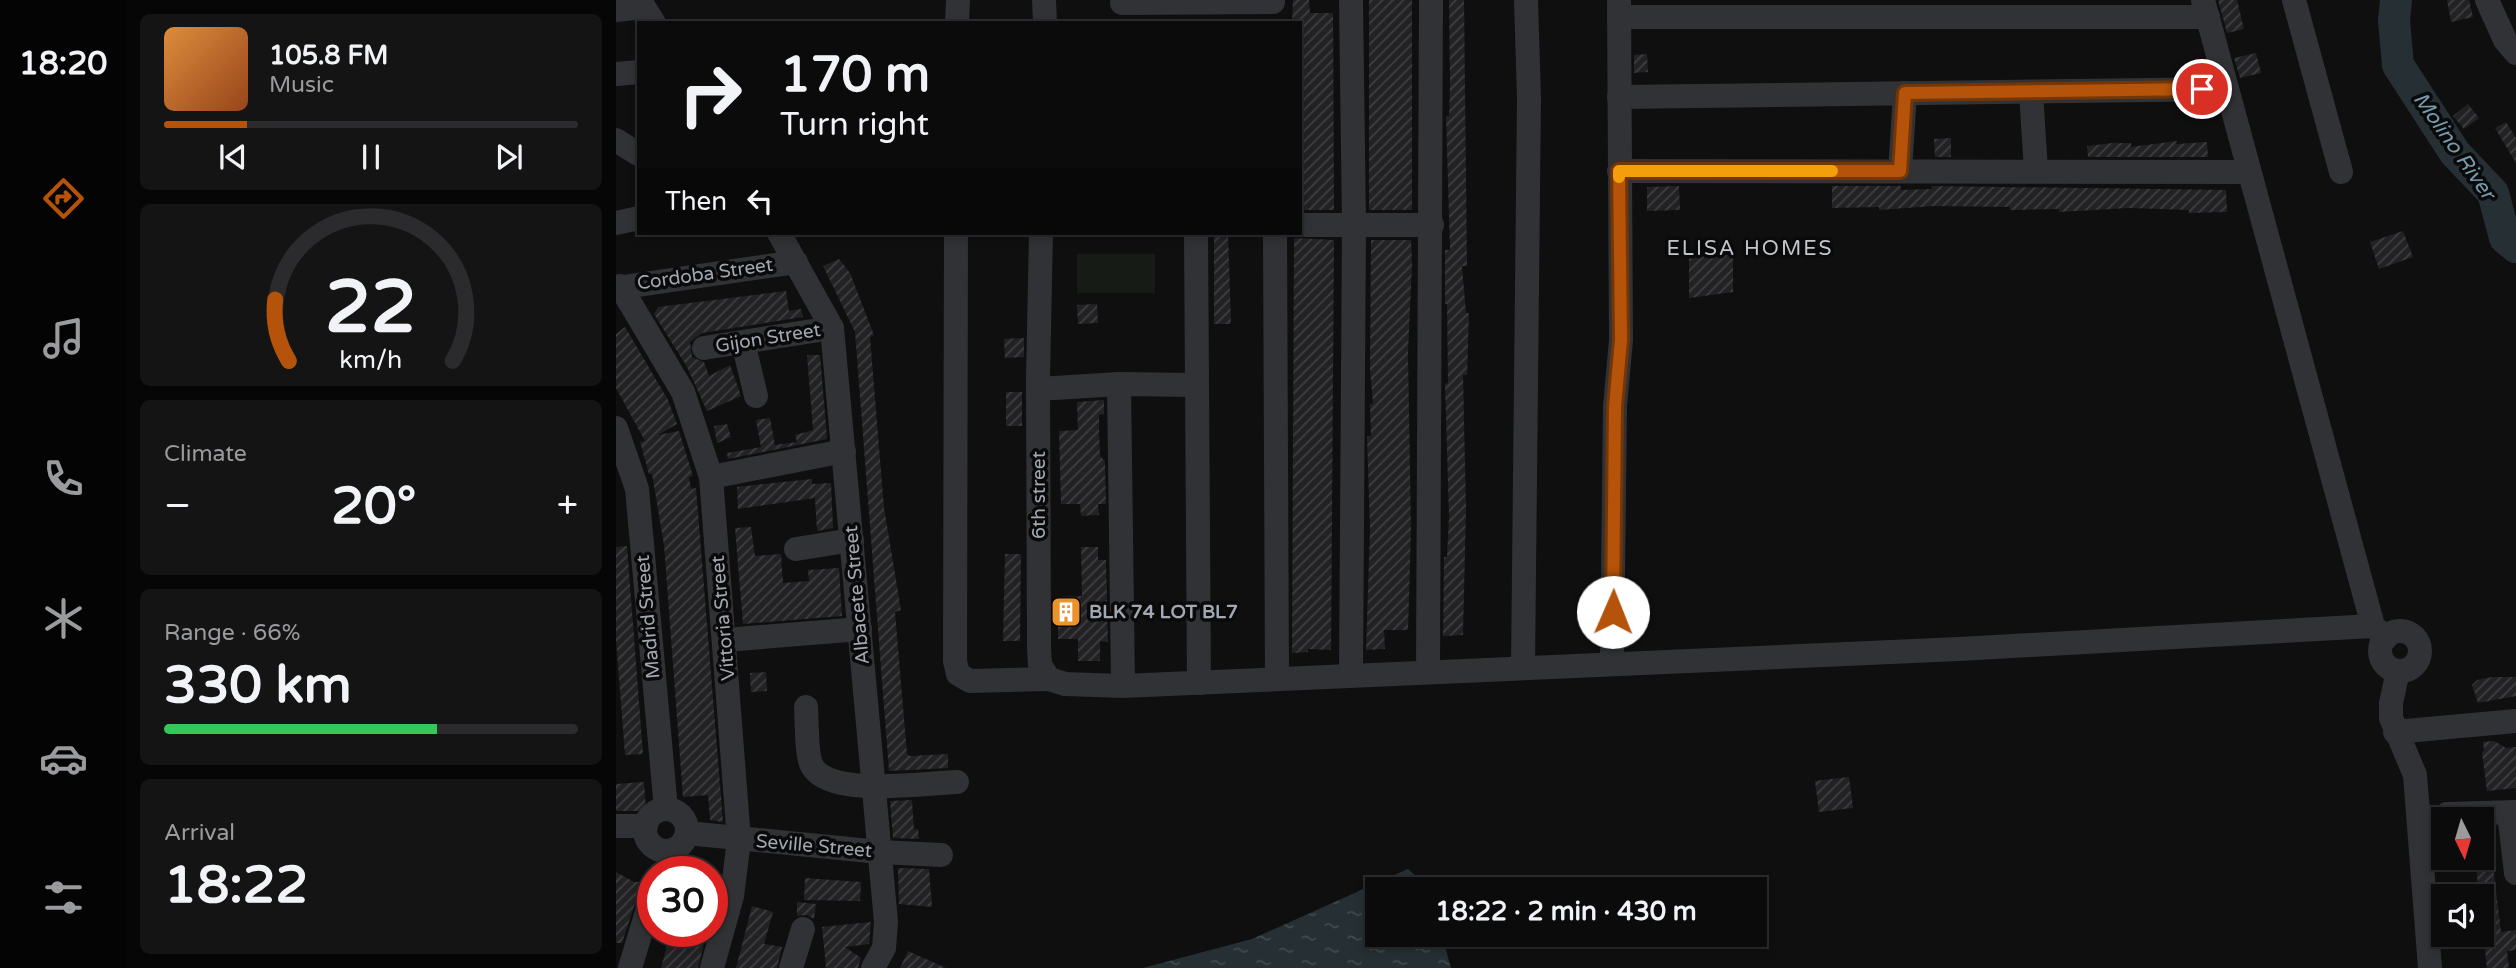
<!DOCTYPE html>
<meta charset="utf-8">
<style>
body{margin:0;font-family:"Varela Round",sans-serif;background:#141415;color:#f1f3f6;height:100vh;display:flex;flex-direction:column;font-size:26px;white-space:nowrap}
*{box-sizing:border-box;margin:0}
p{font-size:23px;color:#9a9b9d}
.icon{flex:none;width:38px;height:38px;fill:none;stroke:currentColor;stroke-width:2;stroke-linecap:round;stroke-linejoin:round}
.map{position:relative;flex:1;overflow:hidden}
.sheet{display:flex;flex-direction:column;gap:14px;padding:14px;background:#060607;width:490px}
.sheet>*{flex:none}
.top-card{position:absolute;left:21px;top:21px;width:665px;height:214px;border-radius:0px;box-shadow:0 4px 10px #0003,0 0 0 2px #2b2b2d;background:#0b0b0c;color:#f1f3f6;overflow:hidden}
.needle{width:46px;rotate:175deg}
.tools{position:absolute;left:1815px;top:807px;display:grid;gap:14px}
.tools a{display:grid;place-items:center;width:63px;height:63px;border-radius:0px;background:#0b0b0c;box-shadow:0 4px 10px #0003,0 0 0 2px #2b2b2d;font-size:35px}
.speed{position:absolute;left:21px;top:856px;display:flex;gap:14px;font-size:35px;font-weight:700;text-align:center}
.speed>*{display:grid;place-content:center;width:91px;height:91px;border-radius:50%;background:#0b0b0c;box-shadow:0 4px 10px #0003,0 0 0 2px #2b2b2d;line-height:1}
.speed .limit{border:10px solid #d22;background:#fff;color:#111}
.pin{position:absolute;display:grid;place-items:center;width:60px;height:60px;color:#fff;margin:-30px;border:4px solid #fff;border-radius:50%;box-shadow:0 2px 7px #0007}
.me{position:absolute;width:77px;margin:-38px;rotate:1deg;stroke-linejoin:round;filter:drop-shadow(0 0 5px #0008)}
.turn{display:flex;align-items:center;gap:24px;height:147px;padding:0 28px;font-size:32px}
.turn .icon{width:91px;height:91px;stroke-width:2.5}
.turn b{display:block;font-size:49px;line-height:60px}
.then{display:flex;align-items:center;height:66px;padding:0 28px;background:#0003;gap:14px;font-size:26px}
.big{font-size:52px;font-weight:700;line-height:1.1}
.sheet .card{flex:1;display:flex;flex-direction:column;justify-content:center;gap:10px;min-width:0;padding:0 24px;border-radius:10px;background:#141415}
.sheet .dial{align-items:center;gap:0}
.dial svg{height:182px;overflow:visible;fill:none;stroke:#2b2b2d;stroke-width:7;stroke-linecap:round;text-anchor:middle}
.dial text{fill:#f1f3f6;stroke:none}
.song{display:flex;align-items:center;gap:21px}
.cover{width:84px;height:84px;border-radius:10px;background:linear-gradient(135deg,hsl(30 70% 55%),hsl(20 70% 35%))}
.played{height:7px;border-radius:4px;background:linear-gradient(90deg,#b45309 20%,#2b2b2d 20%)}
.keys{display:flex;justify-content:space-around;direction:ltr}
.heat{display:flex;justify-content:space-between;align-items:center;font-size:38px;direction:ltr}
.charge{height:10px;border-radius:5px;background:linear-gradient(90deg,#34c759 66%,#2b2b2d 0)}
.trip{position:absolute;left:749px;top:877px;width:402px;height:70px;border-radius:0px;background:#0b0b0c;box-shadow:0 4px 10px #0003,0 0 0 2px #2b2b2d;font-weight:700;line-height:70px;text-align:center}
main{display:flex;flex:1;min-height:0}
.tabs{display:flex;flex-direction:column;width:126px;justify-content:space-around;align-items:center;background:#040405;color:#9a9b9d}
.tabs .icon{width:49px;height:49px}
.tabs .on{color:#b45309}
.tabs b{font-size:32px;color:#f1f3f6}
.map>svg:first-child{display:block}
.pitch{fill:#161b16}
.water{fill:url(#water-ripples)}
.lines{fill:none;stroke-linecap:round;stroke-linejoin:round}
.river{stroke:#262f33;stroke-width:32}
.building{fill:url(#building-hatch)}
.minor{stroke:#303235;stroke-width:24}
.route-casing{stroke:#753606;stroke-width:18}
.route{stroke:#b45309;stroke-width:12}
.slow{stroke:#f59e0b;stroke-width:12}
.labels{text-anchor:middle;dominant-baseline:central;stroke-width:7;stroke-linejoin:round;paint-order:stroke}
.street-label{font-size:19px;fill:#a1a8b1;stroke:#0a0a0b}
.poi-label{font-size:19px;font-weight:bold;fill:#a1a8b1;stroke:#0a0a0b;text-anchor:start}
.water-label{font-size:21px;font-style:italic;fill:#779aac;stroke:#0a0a0b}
.neighbourhood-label{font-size:21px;letter-spacing:2px;fill:#c1c6cd;stroke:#0a0a0b}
</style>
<main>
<nav class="tabs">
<b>18:20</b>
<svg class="icon on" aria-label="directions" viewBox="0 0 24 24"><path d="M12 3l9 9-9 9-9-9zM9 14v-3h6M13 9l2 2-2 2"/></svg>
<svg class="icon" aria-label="music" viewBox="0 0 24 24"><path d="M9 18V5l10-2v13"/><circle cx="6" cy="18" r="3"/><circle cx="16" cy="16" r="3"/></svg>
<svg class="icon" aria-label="phone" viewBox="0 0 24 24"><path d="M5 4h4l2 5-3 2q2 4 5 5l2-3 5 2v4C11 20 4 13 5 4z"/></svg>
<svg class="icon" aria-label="climate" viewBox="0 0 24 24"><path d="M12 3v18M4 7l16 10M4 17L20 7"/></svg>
<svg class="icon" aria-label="car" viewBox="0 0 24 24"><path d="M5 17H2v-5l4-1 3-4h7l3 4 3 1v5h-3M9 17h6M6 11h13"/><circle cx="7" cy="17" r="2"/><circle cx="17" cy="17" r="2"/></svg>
<svg class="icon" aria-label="filters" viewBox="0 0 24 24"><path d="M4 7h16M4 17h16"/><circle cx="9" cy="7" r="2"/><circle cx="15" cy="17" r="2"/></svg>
</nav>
<section class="sheet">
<div class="card">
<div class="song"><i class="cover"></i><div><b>105.8 FM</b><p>Music</p></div></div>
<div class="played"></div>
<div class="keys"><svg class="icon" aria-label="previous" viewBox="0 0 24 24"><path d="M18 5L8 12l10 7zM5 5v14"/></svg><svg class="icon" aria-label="pause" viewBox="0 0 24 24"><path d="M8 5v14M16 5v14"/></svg><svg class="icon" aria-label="next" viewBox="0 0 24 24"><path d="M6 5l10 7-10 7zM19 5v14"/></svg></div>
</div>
<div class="card dial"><svg viewBox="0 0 100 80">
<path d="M14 69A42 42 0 1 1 86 69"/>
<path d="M14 69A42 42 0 0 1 8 42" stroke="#b45309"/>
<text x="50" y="56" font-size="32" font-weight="700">22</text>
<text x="50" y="72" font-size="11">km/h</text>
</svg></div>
<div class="card"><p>Climate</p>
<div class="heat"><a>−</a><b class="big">20°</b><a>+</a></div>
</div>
<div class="card"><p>Range · 66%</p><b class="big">330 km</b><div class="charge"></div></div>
<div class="card"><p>Arrival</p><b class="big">18:22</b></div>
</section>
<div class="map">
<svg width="1900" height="968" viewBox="0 0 1900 968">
<defs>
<pattern id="water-ripples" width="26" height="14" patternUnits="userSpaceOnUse" patternTransform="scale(1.75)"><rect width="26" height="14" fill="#262f33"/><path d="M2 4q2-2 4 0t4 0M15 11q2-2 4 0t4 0" fill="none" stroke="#424a4e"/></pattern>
<pattern id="building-hatch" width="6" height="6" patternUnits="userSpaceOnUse" patternTransform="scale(1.75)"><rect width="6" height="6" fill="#222224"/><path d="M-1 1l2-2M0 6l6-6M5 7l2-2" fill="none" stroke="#3f3f41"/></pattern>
</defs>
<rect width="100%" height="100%" fill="#0f0f10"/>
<!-- pitch -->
<rect class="pitch" x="461" y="254" width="78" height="39"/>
<!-- water -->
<polygon class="water" points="792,869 814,889 761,889 761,934 826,935 835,968 527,968 636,939"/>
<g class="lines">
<!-- river -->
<polyline class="river" points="1780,0 1778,21 1782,65 1839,153 1877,193 1889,238 1900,247"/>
</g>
<!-- building -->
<g class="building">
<polygon points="677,0 693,0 694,13 717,13 718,210 684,210 684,23 676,23"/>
<rect x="753" y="0" width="43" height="210"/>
<polygon points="833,0 848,0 851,266 846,266 850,313 853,313 851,375 847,375 850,509 847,635 827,636 828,557 831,557 833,516 829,384 832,383 831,304 829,304 829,250 834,250 830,116 833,116 834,86"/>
<polygon points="1602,0 1621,0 1628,29 1611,33"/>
<polygon points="1831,0 1853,0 1857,17 1835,22"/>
<polygon points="1640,53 1645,73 1624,78 1618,58"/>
<polygon points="1031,54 1032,72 1018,73 1018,55"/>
<polygon points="1852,104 1863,118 1848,129 1837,116"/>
<polygon points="1890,122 1900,138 1900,163 1879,128"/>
<polygon points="1335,138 1335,157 1319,157 1318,139"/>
<polygon points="1561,141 1560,144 1591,142 1592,157 1472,157 1471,146 1497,143 1515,143 1515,147"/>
<polygon points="1063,186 1064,210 1031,211 1031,187"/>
<polygon points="1216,186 1285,186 1285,190 1316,189 1316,186 1610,190 1611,212 1573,213 1573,210 1513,208 1443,212 1443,209 1394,210 1394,207 1317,206 1263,210 1263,207 1216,208"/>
<polygon points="1787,231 1797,257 1763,269 1754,242"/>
<polygon points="598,233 612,233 615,324 598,324"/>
<polygon points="678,238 718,240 715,650 692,649 692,652 676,653"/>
<polygon points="755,240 795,240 796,264 792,353 795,530 792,630 768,630 769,649 750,650 754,530 751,436 755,436 754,404 757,404 754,369"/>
<polygon points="1117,255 1117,292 1073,298 1073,256"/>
<polygon points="223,259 234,273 258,335 254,337 268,508 285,610 279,612 291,754 294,756 332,754 332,768 273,771 239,332 207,266"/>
<polygon points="170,291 173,311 185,309 187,317 86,333 74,342 76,357 88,362 93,376 114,365 125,396 91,411 71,367 38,314 42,307"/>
<polygon points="481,304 482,323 462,324 461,305"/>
<polygon points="9,327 52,400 61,424 42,435 63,431 77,476 73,477 75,489 80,488 107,822 94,820 92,795 67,797 48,545 36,474 33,474 24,442 29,441 0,388 0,334"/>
<polygon points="408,338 408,357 389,358 388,339"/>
<polygon points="191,355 204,355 211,439 112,459 111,453 145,447 140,420 154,418 159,445 181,442 179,435 197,430"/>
<rect x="390" y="392" width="16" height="34"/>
<polygon points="488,400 488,414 483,415 483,430 484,456 489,461 490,504 482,504 483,515 465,516 464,504 445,504 443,431 462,430 461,402"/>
<polygon points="111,424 115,437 101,443 98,426"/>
<polygon points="196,479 196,484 215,483 217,528 201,531 199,498 122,509 121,487"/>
<polygon points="135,527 139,556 165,554 167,583 193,581 192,570 223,568 226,616 127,624 119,528"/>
<polygon points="11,546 27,754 9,755 0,639 0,547"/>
<polygon points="465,547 482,547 482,560 490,560 492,642 484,641 484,661 462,661 462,639 442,639 442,597 466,596"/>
<polygon points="389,554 405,554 404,641 387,641"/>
<polygon points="150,672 151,691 135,692 134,673"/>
<polygon points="1876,677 1900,677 1900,696 1862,703 1856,685 1861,680"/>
<polygon points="1878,741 1890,748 1900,747 1900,788 1871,791 1866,752 1868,751 1867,742"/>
<polygon points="1233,777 1237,808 1203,812 1199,781"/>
<polygon points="28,782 30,811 0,811 0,784"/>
<polygon points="296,800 298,830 302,829 303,839 277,838 274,801"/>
<polygon points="1859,858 1876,858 1885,932 1900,930 1900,950 1891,951 1893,968 1871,968"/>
<polygon points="282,868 313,869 316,907 283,904"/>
<polygon points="0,872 18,882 26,882 6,943 0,943"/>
<polygon points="189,878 245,882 244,901 188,900"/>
<polygon points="181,902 200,904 198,919 191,915 181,916"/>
<polygon points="136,906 157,912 148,944 166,947 161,968 120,968"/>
<polygon points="255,922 253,944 229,947 245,958 242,968 210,968 206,927"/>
<polygon points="55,931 91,931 82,968 45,968"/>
<polygon points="292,951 330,968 284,968"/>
</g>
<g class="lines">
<!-- minor -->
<g class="minor">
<polyline points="428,0 429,23"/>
<polyline points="1587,0 1757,626 1770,638"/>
<polyline points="1678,0 1725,172"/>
<polyline points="1871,0 1889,40 1900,53"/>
<polyline points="506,3 657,2"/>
<polyline points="0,10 28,7 38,23"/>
<polyline points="1003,17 1592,17"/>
<polyline points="341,23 342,0"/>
<polyline points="0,74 23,72"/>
<polyline points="1415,92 1420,171"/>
<polyline points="1003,97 1611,89"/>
<polyline points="0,140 22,154"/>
<polyline points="1003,171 1632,172"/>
<polyline points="1284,171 1289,93"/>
<polyline points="0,223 23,218"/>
<polyline points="684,225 816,225"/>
<polyline points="163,233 216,328 270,922 268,948 257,968"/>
<polyline points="340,233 339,661 342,674 354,681 433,679"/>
<polyline points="425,233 422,379 423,648 424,665 433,679 449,684 507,686 1343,649 1757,626"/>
<polyline points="580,233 583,683"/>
<polyline points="659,233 661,679"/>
<polyline points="4,286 67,392 95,477 123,840 116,896 96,968"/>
<polyline points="0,288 180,262"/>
<polyline points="127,342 140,396"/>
<polyline points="88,348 216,328"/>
<polyline points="503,384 507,686"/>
<polyline points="422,389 503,384 579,385"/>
<polyline points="0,428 21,489 50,809"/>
<polyline points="95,477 228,451"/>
<polyline points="180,549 236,540"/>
<circle cx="1784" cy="651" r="20"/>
<polyline points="110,640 244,629"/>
<polyline points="996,664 999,406 1005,340 1003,0"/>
<polyline points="907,666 913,98 910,0"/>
<polyline points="812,671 815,0"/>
<polyline points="1782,671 1775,703 1775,718 1799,775 1814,968"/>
<polyline points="735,675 738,225 735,0"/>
<path d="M190,707c1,14 0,48 6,59 18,32 112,17 145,16"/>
<polyline points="1779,732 1900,721"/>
<circle cx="50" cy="830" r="21"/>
<polyline points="1893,813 1900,873"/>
<polyline points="1831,814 1900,812"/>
<polyline points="0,826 30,826"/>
<polyline points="71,833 264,852 325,855"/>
<polyline points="14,968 37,892"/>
<polyline points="175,968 187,929"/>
</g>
</g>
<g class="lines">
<!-- route casing -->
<g class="route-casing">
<polyline id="route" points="997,612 999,406 1005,340 1003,171 1284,171 1289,93 1586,89"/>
</g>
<!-- route -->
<use href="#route" class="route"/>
<!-- slow -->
<polyline class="slow" points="1003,177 1003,171 1216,171"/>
</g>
<!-- icons -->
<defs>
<g id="building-square" transform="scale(1.575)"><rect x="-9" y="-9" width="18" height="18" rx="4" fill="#ec922c" stroke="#0a0a0b"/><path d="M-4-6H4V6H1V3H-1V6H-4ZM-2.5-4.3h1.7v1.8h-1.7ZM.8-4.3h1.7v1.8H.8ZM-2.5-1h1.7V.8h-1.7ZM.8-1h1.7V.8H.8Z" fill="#fff"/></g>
</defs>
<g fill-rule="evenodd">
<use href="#building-square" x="450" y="612"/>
</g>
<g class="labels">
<!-- street labels -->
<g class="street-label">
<text transform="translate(89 274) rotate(-8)">Cordoba Street</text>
<text transform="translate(152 338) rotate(-9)">Gijon Street</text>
<text transform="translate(423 495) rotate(-90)">6th street</text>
<text transform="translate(241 595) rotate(-95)">Albacete Street</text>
<text transform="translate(32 617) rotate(-95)">Madrid Street</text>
<text transform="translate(107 618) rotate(-95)">Vittoria Street</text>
<text transform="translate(198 846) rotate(5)">Seville Street</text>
</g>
<!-- poi labels -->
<g class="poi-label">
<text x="473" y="612">BLK 74 LOT BL7</text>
</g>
<!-- water labels -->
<g class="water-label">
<text transform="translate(1838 146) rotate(55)">Molino River</text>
</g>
<!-- neighbourhood labels -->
<g class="neighbourhood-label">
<text x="1134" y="248">ELISA HOMES</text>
</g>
</g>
</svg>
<div class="tools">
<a><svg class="needle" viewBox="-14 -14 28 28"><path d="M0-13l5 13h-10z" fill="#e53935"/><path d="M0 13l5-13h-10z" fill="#9a9b9d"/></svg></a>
<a><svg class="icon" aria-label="sound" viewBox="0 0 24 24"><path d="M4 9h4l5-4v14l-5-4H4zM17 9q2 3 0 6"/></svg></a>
</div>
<div class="speed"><div class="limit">30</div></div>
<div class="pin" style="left:1586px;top:89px;background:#d93025"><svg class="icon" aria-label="arrive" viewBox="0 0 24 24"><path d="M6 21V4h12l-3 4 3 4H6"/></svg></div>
<svg class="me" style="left:997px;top:612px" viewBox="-20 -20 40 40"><circle r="19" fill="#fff"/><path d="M0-13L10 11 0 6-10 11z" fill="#b45309"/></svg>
<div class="trip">18:22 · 2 min · 430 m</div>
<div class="top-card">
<div class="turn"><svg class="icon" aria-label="right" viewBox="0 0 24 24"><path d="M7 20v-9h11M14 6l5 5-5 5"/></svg><div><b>170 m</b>Turn right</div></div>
<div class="then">Then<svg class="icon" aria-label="left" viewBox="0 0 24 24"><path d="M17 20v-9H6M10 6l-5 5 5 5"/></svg></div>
</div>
</div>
</main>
